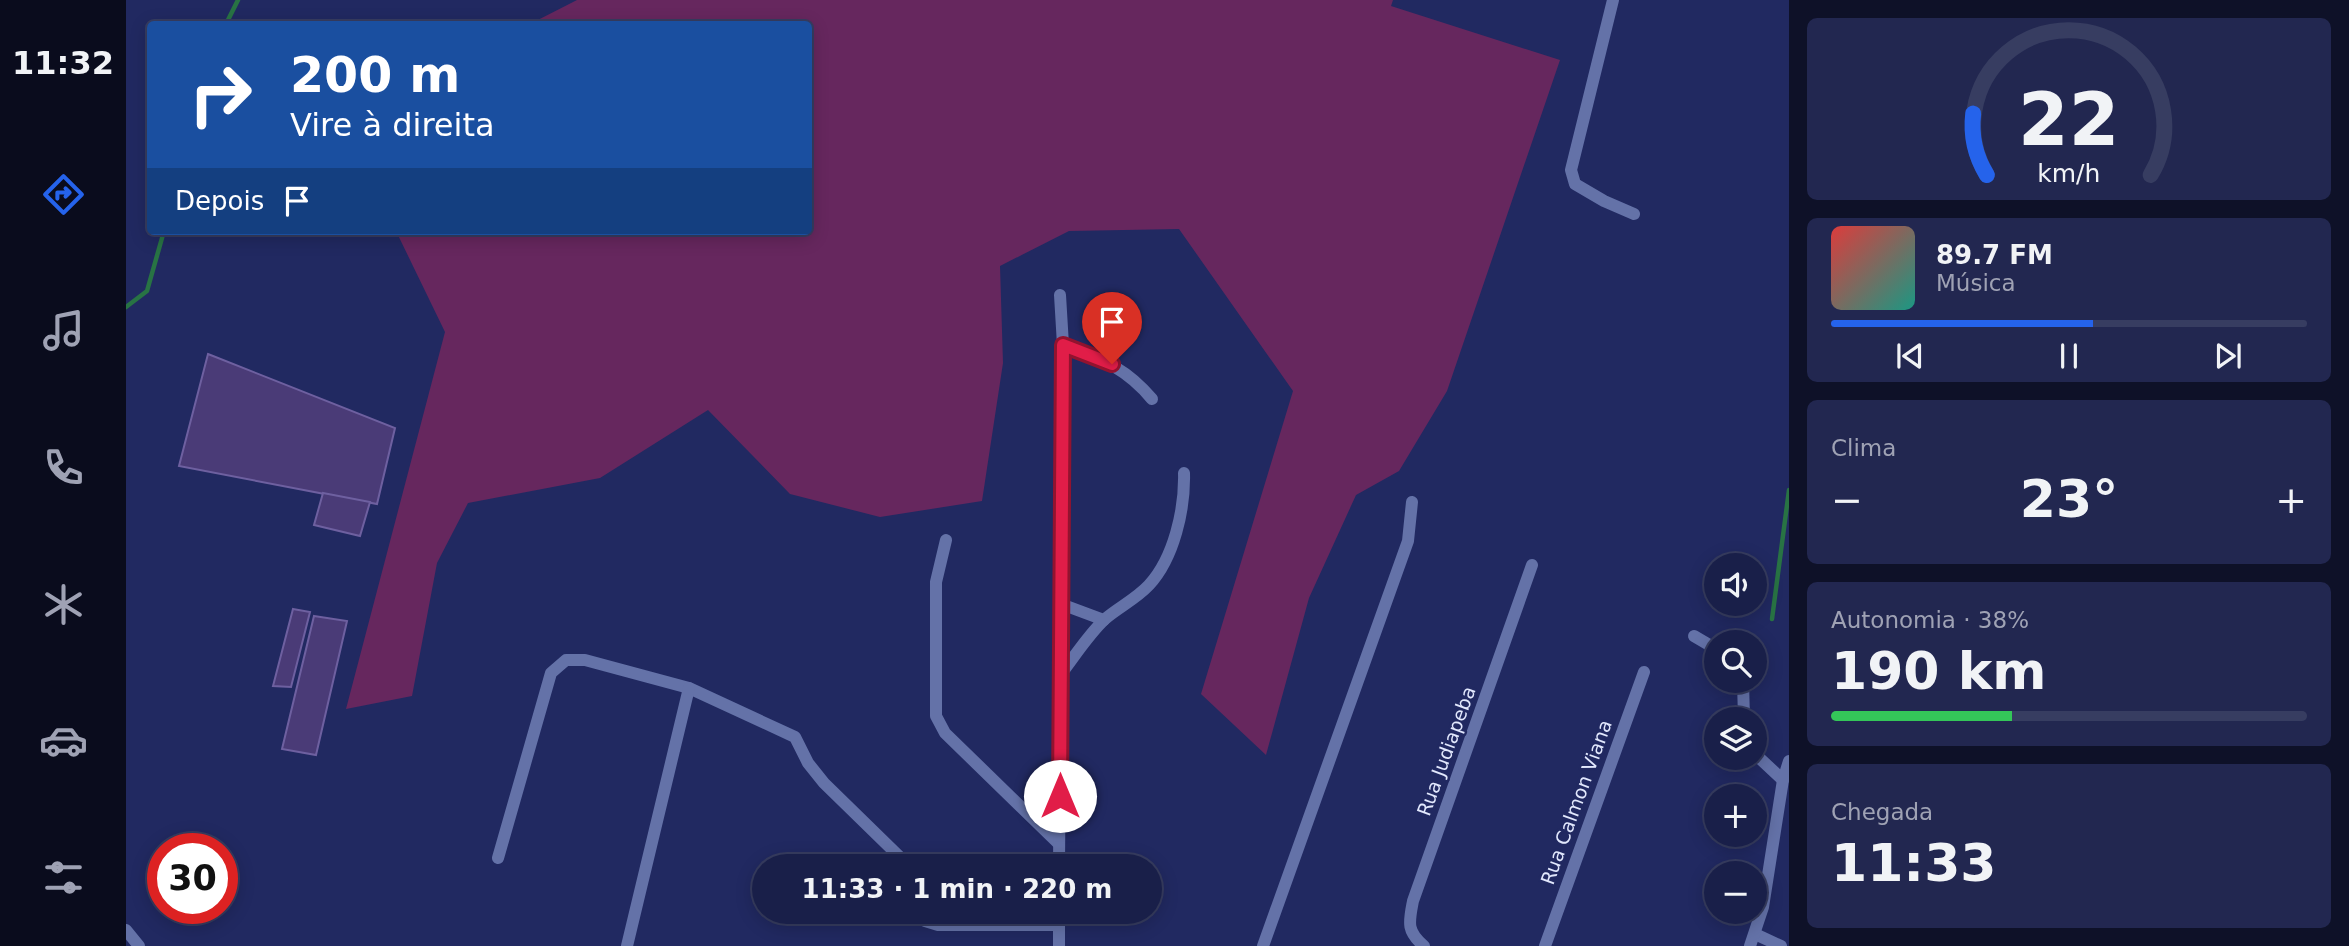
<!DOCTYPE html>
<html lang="pt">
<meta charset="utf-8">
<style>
body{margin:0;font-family:"DejaVu Sans",sans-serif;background:#222750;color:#f1f3f6;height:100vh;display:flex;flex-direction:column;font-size:26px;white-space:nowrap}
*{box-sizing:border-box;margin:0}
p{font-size:23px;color:#9fa2b4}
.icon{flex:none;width:38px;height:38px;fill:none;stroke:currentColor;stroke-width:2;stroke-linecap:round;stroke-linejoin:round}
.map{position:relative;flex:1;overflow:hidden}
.side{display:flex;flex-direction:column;gap:18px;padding:18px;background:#0e1128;width:560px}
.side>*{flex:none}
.banner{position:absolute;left:21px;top:21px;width:665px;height:214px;border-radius:7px;box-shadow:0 4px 18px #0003,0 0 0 2px #373d61;background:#1a4fa0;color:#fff;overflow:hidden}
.tools{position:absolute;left:1578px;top:553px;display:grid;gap:14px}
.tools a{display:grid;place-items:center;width:63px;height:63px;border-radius:50%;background:#191f49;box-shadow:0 4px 18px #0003,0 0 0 2px #373d61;font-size:35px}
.speed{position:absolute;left:21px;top:833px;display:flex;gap:14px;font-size:35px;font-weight:700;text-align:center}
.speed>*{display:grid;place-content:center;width:91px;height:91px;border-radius:50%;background:#191f49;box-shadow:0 4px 18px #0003,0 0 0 2px #373d61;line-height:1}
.speed .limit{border:10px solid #d22;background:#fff;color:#111}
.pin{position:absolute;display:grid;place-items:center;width:60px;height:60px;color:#fff;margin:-72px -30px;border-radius:50% 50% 50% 0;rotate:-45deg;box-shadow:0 0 7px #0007}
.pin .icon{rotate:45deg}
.me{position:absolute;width:77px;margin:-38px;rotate:0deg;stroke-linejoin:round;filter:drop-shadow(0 0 5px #0008)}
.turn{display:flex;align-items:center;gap:24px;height:147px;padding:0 28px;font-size:32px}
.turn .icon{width:91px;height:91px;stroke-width:2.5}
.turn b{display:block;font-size:49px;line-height:60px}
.then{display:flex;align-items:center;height:66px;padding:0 28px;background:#0003;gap:14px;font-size:26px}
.big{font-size:52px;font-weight:700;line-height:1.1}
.side .widget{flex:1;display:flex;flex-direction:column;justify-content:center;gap:10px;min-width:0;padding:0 24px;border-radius:10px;background:#222750}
.side .dial{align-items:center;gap:0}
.dial svg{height:182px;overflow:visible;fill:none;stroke:#373d61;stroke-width:7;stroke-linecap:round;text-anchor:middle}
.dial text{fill:#f1f3f6;stroke:none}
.song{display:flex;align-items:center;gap:21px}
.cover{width:84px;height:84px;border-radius:10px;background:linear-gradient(135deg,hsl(0 70% 55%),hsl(170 70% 35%))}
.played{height:7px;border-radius:4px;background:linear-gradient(90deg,#2563eb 55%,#373d61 55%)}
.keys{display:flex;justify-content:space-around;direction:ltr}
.heat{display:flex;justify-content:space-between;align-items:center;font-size:38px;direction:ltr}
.charge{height:10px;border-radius:5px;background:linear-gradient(90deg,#34c759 38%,#373d61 0)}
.trip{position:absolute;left:626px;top:854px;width:410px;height:70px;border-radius:35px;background:#191f49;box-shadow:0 4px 18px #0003,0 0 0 2px #373d61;font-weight:700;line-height:70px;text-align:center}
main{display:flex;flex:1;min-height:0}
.dock{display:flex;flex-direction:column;width:126px;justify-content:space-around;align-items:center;background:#0a0c1d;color:#9fa2b4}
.dock .icon{width:49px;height:49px}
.dock .selected{color:#2563eb}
.dock b{font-size:32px;color:#f1f3f6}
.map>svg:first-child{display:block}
.green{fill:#66275e}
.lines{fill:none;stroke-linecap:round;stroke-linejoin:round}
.stream{stroke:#287344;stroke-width:4.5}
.building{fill:#4a3b77;stroke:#6e60a0;stroke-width:2}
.minor{stroke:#6472a8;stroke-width:12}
.route-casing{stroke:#92132f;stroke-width:18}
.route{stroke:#e11d48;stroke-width:12}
.labels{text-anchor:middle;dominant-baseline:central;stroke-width:5;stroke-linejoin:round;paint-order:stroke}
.street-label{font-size:19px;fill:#e2e8fd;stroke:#212961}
</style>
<main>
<nav class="dock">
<b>11:32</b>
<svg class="icon selected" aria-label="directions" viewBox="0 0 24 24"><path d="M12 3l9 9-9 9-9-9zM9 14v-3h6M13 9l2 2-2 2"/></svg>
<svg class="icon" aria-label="music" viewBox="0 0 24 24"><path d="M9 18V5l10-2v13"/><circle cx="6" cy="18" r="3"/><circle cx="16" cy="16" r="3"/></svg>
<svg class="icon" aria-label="phone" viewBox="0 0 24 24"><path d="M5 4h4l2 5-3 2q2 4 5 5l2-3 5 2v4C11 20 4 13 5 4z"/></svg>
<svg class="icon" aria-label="climate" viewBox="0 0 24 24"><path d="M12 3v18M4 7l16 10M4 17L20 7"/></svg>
<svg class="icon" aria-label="car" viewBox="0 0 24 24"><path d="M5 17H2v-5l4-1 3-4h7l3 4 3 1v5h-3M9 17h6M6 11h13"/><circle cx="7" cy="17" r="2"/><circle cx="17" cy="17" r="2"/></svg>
<svg class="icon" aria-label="filters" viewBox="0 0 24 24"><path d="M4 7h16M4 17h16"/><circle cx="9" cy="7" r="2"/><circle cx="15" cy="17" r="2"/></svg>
</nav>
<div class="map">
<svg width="1663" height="946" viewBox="0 0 1663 946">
<rect width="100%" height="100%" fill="#212961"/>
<!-- green -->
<polygon class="green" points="451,0 1267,0 1265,6 1434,60 1321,391 1273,471 1230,495 1183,598 1140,755 1075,694 1167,391 1053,229 943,231 874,266 877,363 856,501 754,517 664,494 582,410 474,478 342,503 311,563 286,696 220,709 319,332 270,231 682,231 682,24 404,24"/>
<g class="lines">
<!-- stream -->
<g class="stream">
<polyline points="100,24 112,0"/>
<polyline points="0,307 21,291 38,231"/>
<polyline points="1646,619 1663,490"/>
</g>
</g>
<!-- building -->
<g class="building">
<polygon points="82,354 269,428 251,504 53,466"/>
<polygon points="197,493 244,502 234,536 188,525"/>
<polygon points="167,609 184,612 165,687 147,686"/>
<polygon points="188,616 221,621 190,755 156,749"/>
</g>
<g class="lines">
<!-- minor -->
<g class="minor">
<polyline points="1487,0 1445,170 1449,184 1478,201 1508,214"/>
<path d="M937,345c39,15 61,21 89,54"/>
<polyline points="820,540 810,582 810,716 819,733 933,844"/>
<polyline points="935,604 978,620"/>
<polyline points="1568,636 1585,646 1591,647"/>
<path d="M935,674c14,-18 27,-39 44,-55 14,-12 31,-20 44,-34 25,-27 36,-76 35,-112"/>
<polyline points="1617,681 1618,719"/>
<polyline points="1629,754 1657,780"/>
<polyline points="372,858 425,673 440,660 459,660 563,688 669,737 682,763 698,783 783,866"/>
<polyline points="933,866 937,345 934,295"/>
<polyline points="792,912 799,921 812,925 933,925"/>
<polyline points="0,930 13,946"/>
<polyline points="1629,934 1655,946"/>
<polyline points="501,946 563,688"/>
<polyline points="933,946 933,912"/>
<polyline points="1137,946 1282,541 1286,502"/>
<path d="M1298,946c-18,-15 -15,-24 -11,-45l119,-336"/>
<polyline points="1419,946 1518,672"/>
<polyline points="1624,946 1637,907 1657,780 1663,761"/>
</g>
</g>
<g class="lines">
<!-- route casing -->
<g class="route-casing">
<polyline id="route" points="934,796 937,345 986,364"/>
</g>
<!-- route -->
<use href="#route" class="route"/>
</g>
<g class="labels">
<!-- street labels -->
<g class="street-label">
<text transform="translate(1320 751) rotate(-70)">Rua Judiapeba</text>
<text transform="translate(1450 802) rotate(-70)">Rua Calmon Viana</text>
</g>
</g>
</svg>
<div class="tools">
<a><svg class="icon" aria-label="sound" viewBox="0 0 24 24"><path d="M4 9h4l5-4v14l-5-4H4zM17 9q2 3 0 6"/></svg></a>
<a><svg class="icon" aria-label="search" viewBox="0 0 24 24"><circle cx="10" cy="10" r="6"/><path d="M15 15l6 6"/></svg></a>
<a><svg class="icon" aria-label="layers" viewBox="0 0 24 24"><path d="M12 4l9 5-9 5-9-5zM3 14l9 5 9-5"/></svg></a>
<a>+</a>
<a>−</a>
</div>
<div class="speed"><div class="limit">30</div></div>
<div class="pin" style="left:986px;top:364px;background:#d93025"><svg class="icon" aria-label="arrive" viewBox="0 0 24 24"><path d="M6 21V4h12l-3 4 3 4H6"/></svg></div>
<svg class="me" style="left:934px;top:796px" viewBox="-20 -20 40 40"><circle r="19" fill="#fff"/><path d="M0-13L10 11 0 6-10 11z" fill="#e11d48"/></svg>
<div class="trip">11:33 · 1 min · 220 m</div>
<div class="banner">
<div class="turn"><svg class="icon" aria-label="right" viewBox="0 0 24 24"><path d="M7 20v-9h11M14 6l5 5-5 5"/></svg><div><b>200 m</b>Vire à direita</div></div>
<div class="then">Depois<svg class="icon" aria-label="arrive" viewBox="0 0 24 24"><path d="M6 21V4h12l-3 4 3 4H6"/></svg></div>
</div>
</div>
<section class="side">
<div class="widget dial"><svg viewBox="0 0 100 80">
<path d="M14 69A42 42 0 1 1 86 69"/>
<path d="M14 69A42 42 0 0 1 8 42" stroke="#2563eb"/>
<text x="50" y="56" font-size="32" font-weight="700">22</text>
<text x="50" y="72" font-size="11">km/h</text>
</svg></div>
<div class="widget">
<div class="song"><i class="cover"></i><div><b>89.7 FM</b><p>Música</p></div></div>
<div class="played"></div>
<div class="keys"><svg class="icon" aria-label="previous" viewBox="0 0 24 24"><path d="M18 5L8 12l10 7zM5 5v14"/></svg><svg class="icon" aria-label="pause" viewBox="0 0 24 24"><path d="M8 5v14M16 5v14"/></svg><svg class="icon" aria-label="next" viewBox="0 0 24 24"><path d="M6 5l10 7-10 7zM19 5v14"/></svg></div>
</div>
<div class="widget"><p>Clima</p>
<div class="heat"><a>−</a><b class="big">23°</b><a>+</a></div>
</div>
<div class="widget"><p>Autonomia · 38%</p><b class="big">190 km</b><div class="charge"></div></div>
<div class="widget"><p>Chegada</p><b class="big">11:33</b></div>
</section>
</main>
